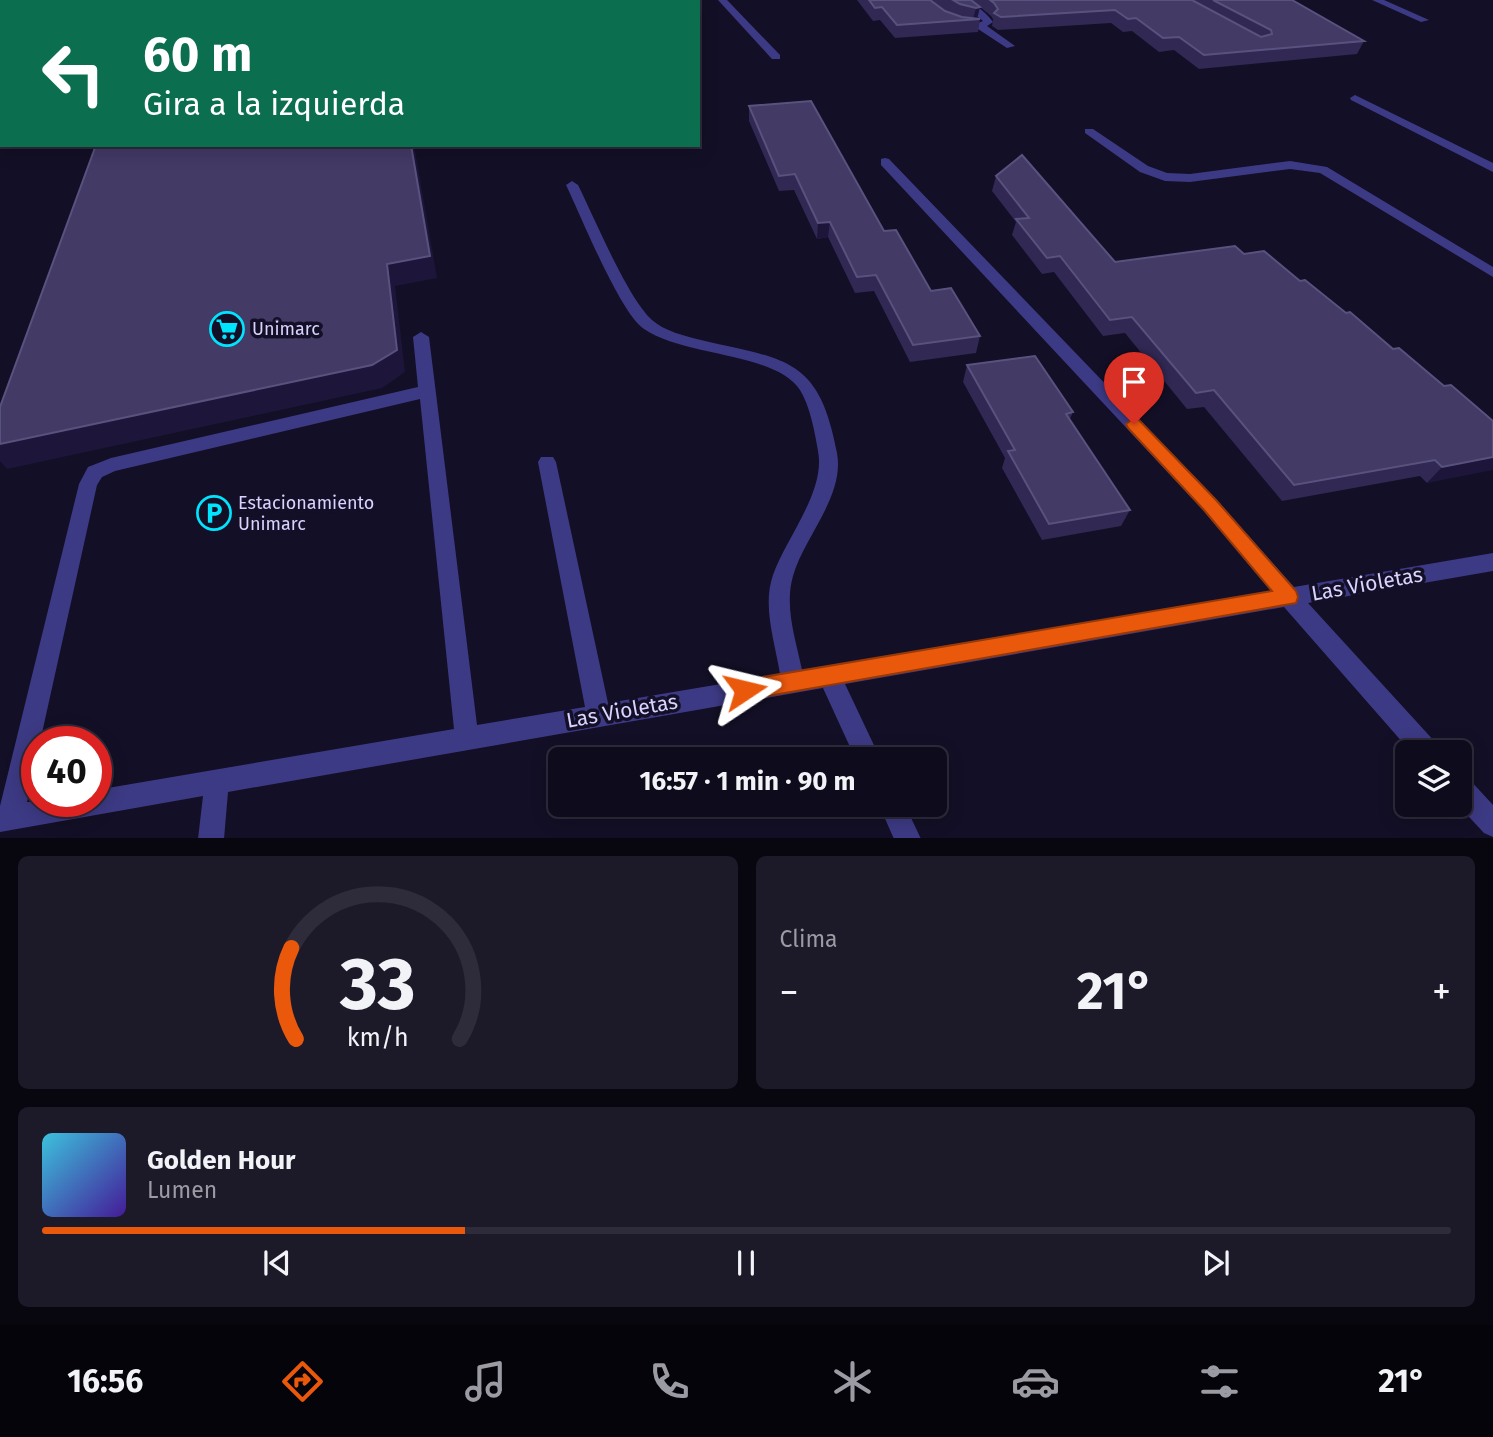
<!DOCTYPE html>
<html lang="es">
<meta charset="utf-8">
<style>
body{margin:0;font-family:"Fira Sans",sans-serif;background:#1c1929;color:#f1f3f6;height:100vh;display:flex;flex-direction:column;font-size:26px;white-space:nowrap}
*{box-sizing:border-box;margin:0}
p{font-size:23px;color:#9b9ba3}
.icon{flex:none;width:38px;height:38px;fill:none;stroke:currentColor;stroke-width:2;stroke-linecap:round;stroke-linejoin:round}
.map{position:relative;height:838px;overflow:hidden}
.panel{display:flex;flex-direction:column;gap:18px;padding:18px;background:#08060f;flex:1}
.panel>*{flex:none}
.guide{position:absolute;left:0px;top:0px;width:700px;height:147px;box-shadow:0 4px 18px #0003,0 0 0 2px #2e2b3b;background:#0b6e4f;color:#fff;overflow:hidden}
.fabs{position:absolute;left:1395px;top:740px;display:grid;gap:14px}
.fabs a{display:grid;place-items:center;width:77px;height:77px;border-radius:10px;background:#0e0b1c;box-shadow:0 4px 18px #0003,0 0 0 2px #2e2b3b;font-size:35px}
.speed{position:absolute;left:21px;top:726px;display:flex;gap:14px;font-size:35px;font-weight:700;text-align:center}
.speed>*{display:grid;place-content:center;width:91px;height:91px;border-radius:50%;background:#0e0b1c;box-shadow:0 4px 18px #0003,0 0 0 2px #2e2b3b;line-height:1}
.speed .limit{border:10px solid #d22;background:#fff;color:#111}
.pin{position:absolute;display:grid;place-items:center;width:60px;height:60px;color:#fff;margin:-72px -30px;border-radius:50% 50% 50% 0;rotate:-45deg;box-shadow:0 0 7px #0007}
.pin .icon{rotate:45deg}
.me{position:absolute;width:77px;margin:-38px;rotate:80deg;stroke-linejoin:round;filter:drop-shadow(0 0 5px #0008)}
.turn{display:flex;align-items:center;gap:24px;height:147px;padding:0 28px;font-size:32px}
.turn .icon{width:91px;height:91px;stroke-width:2.5}
.turn b{display:block;font-size:49px;line-height:60px}
.big{font-size:52px;font-weight:700;line-height:1.1}
.panel .card{flex:1;display:flex;flex-direction:column;justify-content:center;gap:10px;min-width:0;padding:0 24px;border-radius:10px;background:#1c1929}
.panel .dial{align-items:center;gap:0}
.dial svg{height:182px;overflow:visible;fill:none;stroke:#2e2b3b;stroke-width:7;stroke-linecap:round;text-anchor:middle}
.dial text{fill:#f1f3f6;stroke:none}
.song{display:flex;align-items:center;gap:21px}
.cover{width:84px;height:84px;border-radius:10px;background:linear-gradient(135deg,hsl(190 70% 55%),hsl(260 70% 35%))}
.played{height:7px;border-radius:4px;background:linear-gradient(90deg,#ea580c 30%,#2e2b3b 30%)}
.keys{display:flex;justify-content:space-around;direction:ltr}
.heat{display:flex;justify-content:space-between;align-items:center;font-size:38px;direction:ltr}
.panel .tiles{flex:1;display:grid;gap:18px;grid-template-columns:1fr 1fr}
.card:last-child{grid-column:span 2}
.trip{position:absolute;left:548px;top:747px;width:399px;height:70px;border-radius:10px;background:#0e0b1c;box-shadow:0 4px 18px #0003,0 0 0 2px #2e2b3b;font-weight:700;line-height:70px;text-align:center}
.tab-bar{display:flex;height:112px;justify-content:space-around;align-items:center;background:#06040b;color:#9b9ba3}
.tab-bar .icon{width:49px;height:49px}
.tab-bar .current{color:#ea580c}
.tab-bar b{font-size:32px;color:#f1f3f6}
.map>svg:first-child{display:block}
.lines{fill:none;stroke-linecap:round;stroke-linejoin:round}
.minor{fill:#3d3a85;fill-rule:evenodd}
.wall{fill:#312854}
.shaded-wall{fill:#1d163a}
.building{fill:#433a66;stroke:#5a527e;stroke-width:2}
.route{fill:#ea580c;stroke:#983908;stroke-width:2}
.labels{text-anchor:middle;dominant-baseline:central;stroke-width:7;stroke-linejoin:round;paint-order:stroke}
.poi-label{font-size:18px;fill:#d9d4ff;stroke:#130f26;text-anchor:start}
.near-street-label{font-size:21px;fill:#d9d4ff;stroke:#130f26}
</style>
<div class="map">
<svg width="1493" height="839" viewBox="0 0 1493 839">
<rect width="100%" height="100%" fill="#130f26"/>
<g class="lines">
<!-- minor -->
<g class="minor">
<polygon points="53,0 61,0 52,2"/>
<rect x="267" y="0" width="8" height="2"/>
<polygon points="472,0 480,0 481,2 472,2"/>
<polygon points="511,0 519,0 520,2 511,2"/>
<polygon points="718,0 727,0 780,55 780,59 772,59"/>
<path d="M916,0c24,0 40,33 67,21l-27,-21c15,0 28,10 37,22l-6,4 28,20 -8,2 -29,-19c-24,3 -46,-13 -62,-29z"/>
<polygon points="1372,0 1384,0 1429,20 1421,22"/>
<polygon points="0,91 2,91 0,99"/>
<polygon points="1355,95 1493,163 1493,172 1351,100 1350,98"/>
<polygon points="1085,129 1093,129 1148,166 1167,173 1190,174 1290,161 1327,167 1493,267 1493,277 1320,173 1290,169 1190,182 1165,181 1140,172 1085,133"/>
<path d="M885,158l4,1 328,341 77,87 199,-34v18l-185,32 128,140 3,9h-28l-127,-145 -439,77 36,76h-25l-33,-72 -595,104 -4,47h-26l5,-43 -203,36v-26l79,-322 9,-17 23,-9 307,-71 -5,-50 8,-5 8,5 48,388 108,-18 -47,-245 3,-5h12l3,5 52,241 172,-29c-5,-32 -18,-68 -7,-99 13,-37 53,-84 45,-124 -3,-18 -8,-45 -18,-61 -25,-38 -115,-33 -156,-61 -24,-16 -63,-113 -78,-144l6,-4 6,4c17,34 49,112 74,135 12,11 33,16 49,20 84,20 118,16 136,113 8,43 -33,84 -44,123 -9,31 3,64 9,94l469,-79 -68,-81 -322,-345v-6zM420,399l34,330 -358,61v12h-69l10,-44v-16h3l57,-257 5,-8 13,-6z"/>
<polygon points="1460,775 1469,779 1493,805 1493,837 1484,833 1458,805"/>
<polygon points="879,805 905,805 921,839 894,839"/>
</g>
</g>
<!-- wall -->
<g class="wall">
<polygon points="857,0 1292,0 1364,41 1357,54 1199,69 1174,50 1159,52 1132,31 1123,32 1111,23 998,30 992,26 993,19 991,16 973,1 980,7 977,19 980,19 978,32 895,38 880,20 873,21"/>
<polygon points="749,106 884,231 931,291 980,336 976,353 910,362 874,291 855,293 828,237 817,239 794,190 779,191 749,121"/>
<polygon points="996,176 1115,262 1244,254 1300,281 1346,313 1393,349 1493,421 1427,483 1420,476 1282,501 1204,407 1187,409 1125,333 1103,336 1054,272 1042,274 1012,235 1016,222 992,191"/>
<polygon points="967,365 1073,412 1070,419 1130,510 1121,526 1042,540 1002,468 1005,458 963,382"/>
</g>
<!-- shaded-wall -->
<g class="shaded-wall">
<polygon points="980,7 977,19 973,19 976,8"/>
<polygon points="411,145 414,145 437,278 395,286 405,372 382,388 7,469 0,461 0,444 387,264"/>
<polygon points="830,222 828,237 817,239 818,223"/>
<polygon points="1493,457 1493,470 1427,483 1442,467"/>
</g>
<!-- building -->
<g class="building">
<polygon points="307,0 437,0 437,2 306,2"/>
<polygon points="555,0 608,0 608,2 556,2"/>
<polygon points="869,0 930,0 945,11 962,17 980,19 897,25 882,7 875,8"/>
<polygon points="953,0 971,0 980,7 976,8 960,4"/>
<polygon points="990,0 1192,0 1261,37 1272,34 1271,30 1213,0 1292,0 1364,41 1204,55 1179,37 1163,38 1136,18 1128,19 1115,10 1001,17 994,13 998,9 994,3"/>
<polygon points="811,101 884,231 896,230 931,291 951,288 980,336 913,345 876,275 857,277 830,222 818,223 795,174 779,176 749,106"/>
<polygon points="96,145 411,145 430,256 387,264 397,350 372,365 0,444 0,407"/>
<polygon points="1022,155 1115,262 1235,246 1244,254 1264,251 1300,281 1305,280 1346,313 1350,312 1393,349 1399,348 1444,386 1451,385 1493,421 1493,457 1442,467 1435,460 1294,485 1214,390 1196,393 1132,317 1110,320 1060,256 1047,258 1016,219 1029,218 996,176"/>
<polygon points="1035,356 1073,412 1066,414 1130,510 1049,524 1008,451 1015,450 967,365"/>
</g>
<!-- route -->
<polygon class="route" points="1134,418 1139,420 1216,500 1296,591 1298,597 1296,603 745,700 737,697 734,690 737,683 745,680 1272,591 1204,510 1128,428 1126,424"/>
<!-- icons -->
<defs>
<g id="supermarket-ring" transform="scale(1.75)"><circle r="9.5" fill="#130f26" stroke="#00e5ff" stroke-width="1.5"/><path d="M-6-5.5h2.5l.6 2H6L4.5 2H-2.5L-4.4-4H-6ZM-1.5 3.2a1.3 1.3 0 1 0 .1 0ZM3 3.2a1.3 1.3 0 1 0 .1 0Z" fill="#00e5ff"/></g>
<g id="parking-ring" transform="scale(1.75)"><circle r="9.5" fill="#130f26" stroke="#00e5ff" stroke-width="1.5"/><path d="M-3.5-5.5H1a3.5 3.5 0 0 1 0 7H-1V5.5H-3.5ZM-1-3.4V-.6H.8a1.4 1.4 0 0 0 0-2.8Z" fill="#00e5ff"/></g>
</defs>
<g fill-rule="evenodd">
<use href="#supermarket-ring" x="227" y="329"/>
<use href="#parking-ring" x="214" y="513"/>
</g>
<g class="labels">
<!-- poi labels -->
<g class="poi-label">
<text x="252" y="329">Unimarc</text>
<text x="238" y="503">Estacionamiento<tspan x="238" dy="21">Unimarc</tspan></text>
</g>
<!-- near-street labels -->
<g class="near-street-label">
<text transform="translate(1367 584) rotate(-10)">Las Violetas</text>
<text transform="translate(622 711) rotate(-10)">Las Violetas</text>
</g>
</g>
</svg>
<div class="fabs">
<a><svg class="icon" aria-label="layers" viewBox="0 0 24 24"><path d="M12 4l9 5-9 5-9-5zM3 14l9 5 9-5"/></svg></a>
</div>
<div class="speed"><div class="limit">40</div></div>
<div class="pin" style="left:1134px;top:424px;background:#d93025"><svg class="icon" aria-label="arrive" viewBox="0 0 24 24"><path d="M6 21V4h12l-3 4 3 4H6"/></svg></div>
<svg class="me" style="left:745px;top:690px" viewBox="-20 -20 40 40"><path d="M0-17L14 15 0 8-14 15z" fill="#ea580c" stroke="#fff" stroke-width="4"/></svg>
<div class="trip">16:57 · 1 min · 90 m</div>
<div class="guide">
<div class="turn"><svg class="icon" aria-label="left" viewBox="0 0 24 24"><path d="M17 20v-9H6M10 6l-5 5 5 5"/></svg><div><b>60 m</b>Gira a la izquierda</div></div>
</div>
</div>
<section class="panel">
<div class="tiles">
<div class="card dial"><svg viewBox="0 0 100 80">
<path d="M14 69A42 42 0 1 1 86 69"/>
<path d="M14 69A42 42 0 0 1 12 29" stroke="#ea580c"/>
<text x="50" y="56" font-size="32" font-weight="700">33</text>
<text x="50" y="72" font-size="11">km/h</text>
</svg></div>
<div class="card"><p>Clima</p>
<div class="heat"><a>−</a><b class="big">21°</b><a>+</a></div>
</div>
<div class="card">
<div class="song"><i class="cover"></i><div><b>Golden Hour</b><p>Lumen</p></div></div>
<div class="played"></div>
<div class="keys"><svg class="icon" aria-label="previous" viewBox="0 0 24 24"><path d="M18 5L8 12l10 7zM5 5v14"/></svg><svg class="icon" aria-label="pause" viewBox="0 0 24 24"><path d="M8 5v14M16 5v14"/></svg><svg class="icon" aria-label="next" viewBox="0 0 24 24"><path d="M6 5l10 7-10 7zM19 5v14"/></svg></div>
</div>
</div>
</section>
<nav class="tab-bar">
<b>16:56</b>
<svg class="icon current" aria-label="directions" viewBox="0 0 24 24"><path d="M12 3l9 9-9 9-9-9zM9 14v-3h6M13 9l2 2-2 2"/></svg>
<svg class="icon" aria-label="music" viewBox="0 0 24 24"><path d="M9 18V5l10-2v13"/><circle cx="6" cy="18" r="3"/><circle cx="16" cy="16" r="3"/></svg>
<svg class="icon" aria-label="phone" viewBox="0 0 24 24"><path d="M5 4h4l2 5-3 2q2 4 5 5l2-3 5 2v4C11 20 4 13 5 4z"/></svg>
<svg class="icon" aria-label="climate" viewBox="0 0 24 24"><path d="M12 3v18M4 7l16 10M4 17L20 7"/></svg>
<svg class="icon" aria-label="car" viewBox="0 0 24 24"><path d="M5 17H2v-5l4-1 3-4h7l3 4 3 1v5h-3M9 17h6M6 11h13"/><circle cx="7" cy="17" r="2"/><circle cx="17" cy="17" r="2"/></svg>
<svg class="icon" aria-label="filters" viewBox="0 0 24 24"><path d="M4 7h16M4 17h16"/><circle cx="9" cy="7" r="2"/><circle cx="15" cy="17" r="2"/></svg>
<b>21°</b>
</nav>
